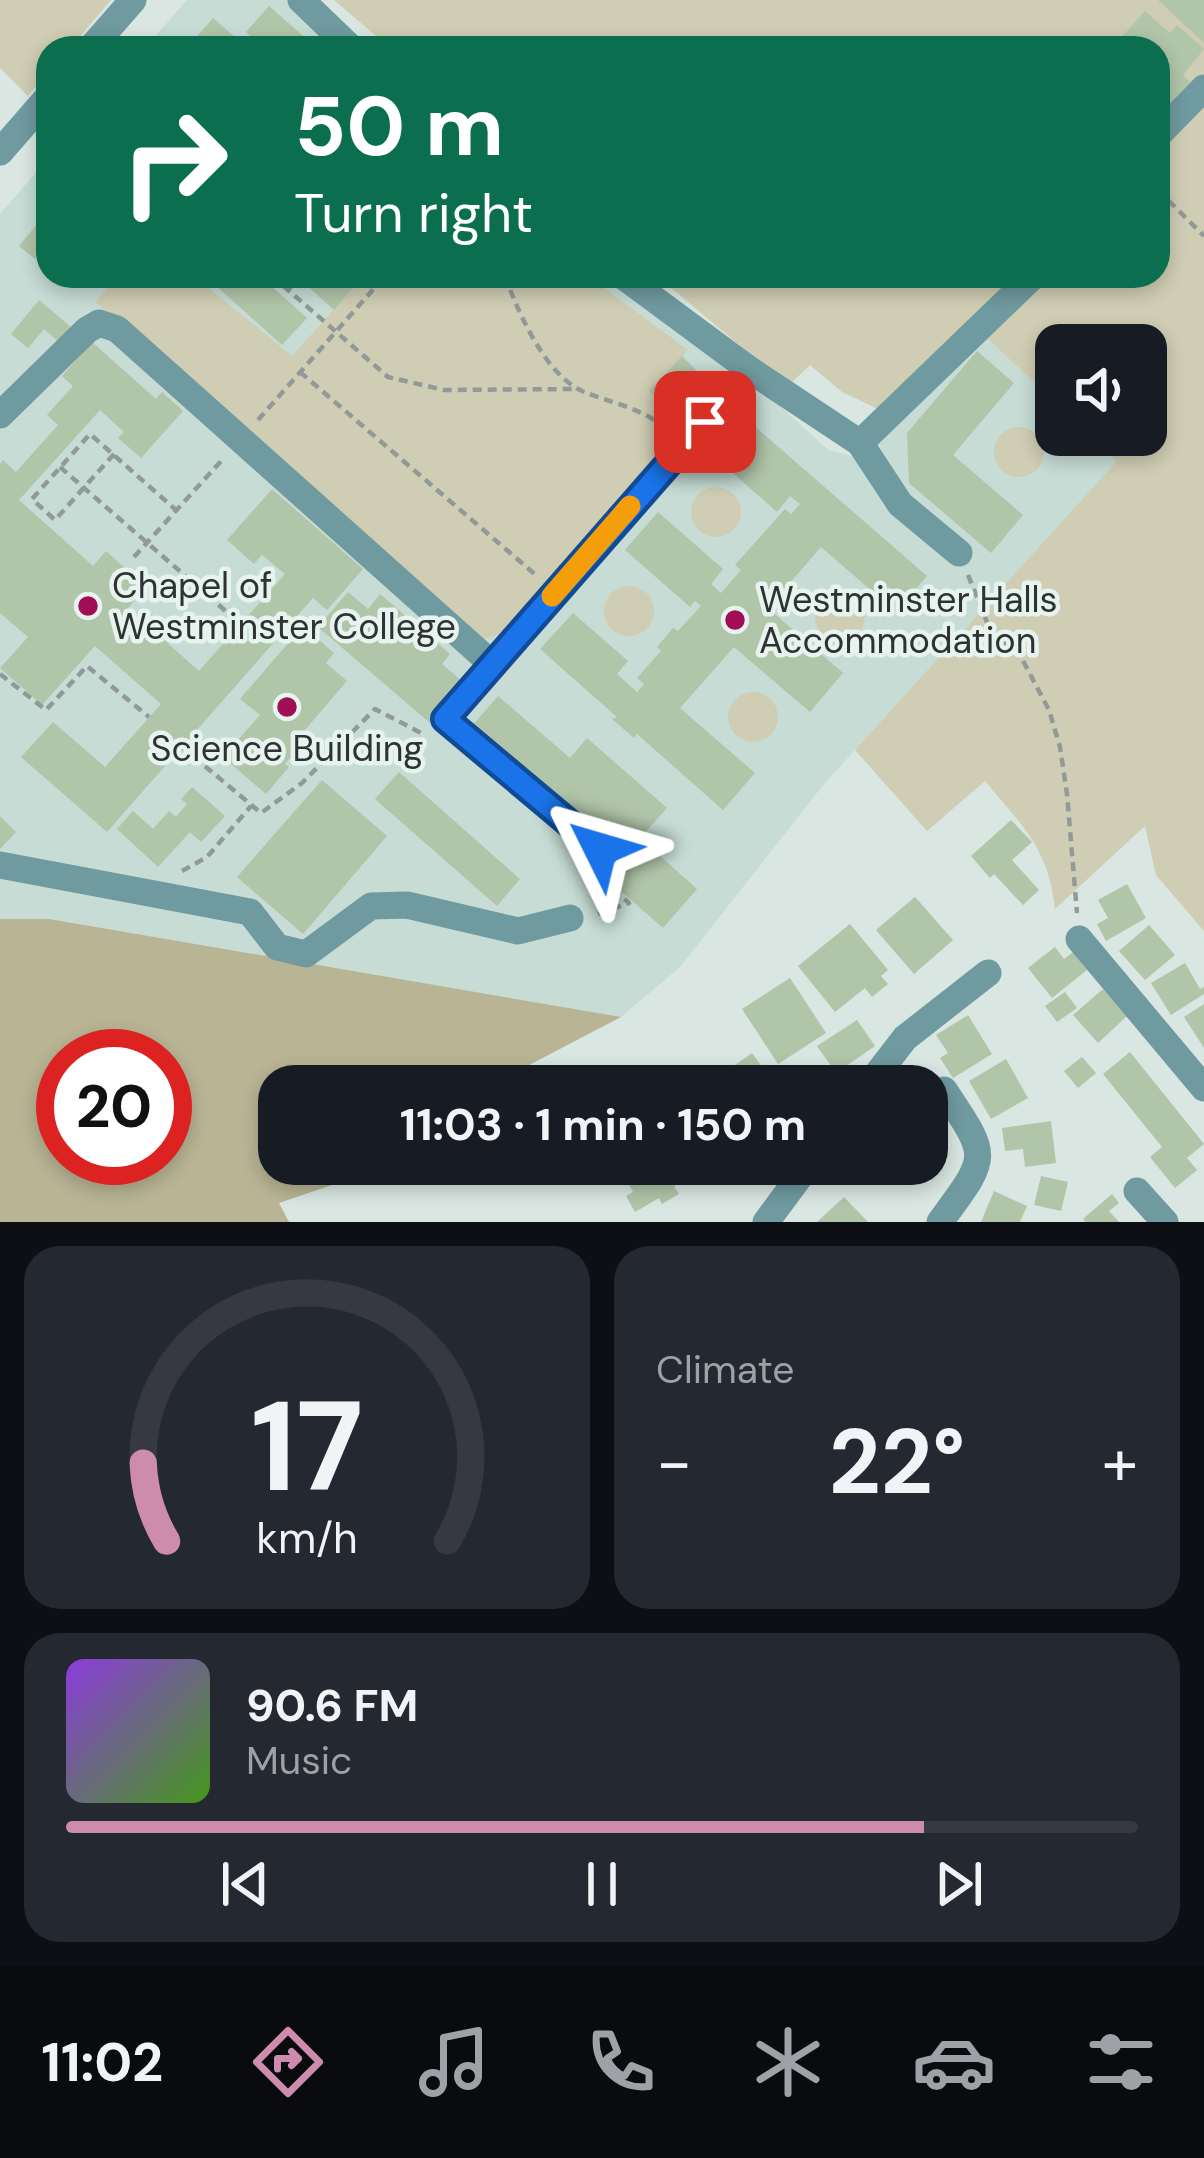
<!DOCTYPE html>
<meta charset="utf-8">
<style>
body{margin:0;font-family:"DM Sans",sans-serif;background:#242831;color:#f1f3f6;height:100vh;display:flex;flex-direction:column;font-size:45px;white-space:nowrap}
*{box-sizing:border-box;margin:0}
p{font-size:39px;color:#9ea1a6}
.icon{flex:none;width:66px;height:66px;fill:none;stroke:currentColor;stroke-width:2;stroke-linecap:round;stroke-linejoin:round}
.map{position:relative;height:1222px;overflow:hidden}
.side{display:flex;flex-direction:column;gap:24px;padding:24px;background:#0d0f14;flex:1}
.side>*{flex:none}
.banner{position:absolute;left:36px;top:36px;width:1134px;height:252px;border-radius:36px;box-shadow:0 6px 18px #0003;background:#0b6e4f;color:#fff;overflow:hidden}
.tools{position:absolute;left:1035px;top:324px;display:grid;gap:24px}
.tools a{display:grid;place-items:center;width:132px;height:132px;border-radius:24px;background:#171b24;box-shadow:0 6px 18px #0003;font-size:60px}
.speed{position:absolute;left:36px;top:1029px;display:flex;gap:24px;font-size:60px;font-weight:700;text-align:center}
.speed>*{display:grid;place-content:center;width:156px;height:156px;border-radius:50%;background:#171b24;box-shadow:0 6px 18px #0003;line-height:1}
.speed .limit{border:18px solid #d22;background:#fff;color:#111}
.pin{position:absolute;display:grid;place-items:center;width:102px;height:102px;color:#fff;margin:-51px;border-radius:24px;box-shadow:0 6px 18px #0006}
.me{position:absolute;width:132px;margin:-66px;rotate:310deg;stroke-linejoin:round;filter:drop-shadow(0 0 9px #0008)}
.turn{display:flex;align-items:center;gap:42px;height:252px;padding:0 60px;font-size:54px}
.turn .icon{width:156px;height:156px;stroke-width:2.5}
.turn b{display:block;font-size:84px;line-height:102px}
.big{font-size:90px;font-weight:700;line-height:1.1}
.side .widget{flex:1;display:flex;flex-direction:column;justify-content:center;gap:18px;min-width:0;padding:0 42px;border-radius:36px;background:#242831}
.side .dial{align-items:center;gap:0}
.dial svg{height:312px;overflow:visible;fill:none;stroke:#363941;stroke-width:7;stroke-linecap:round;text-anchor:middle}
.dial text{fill:#f1f3f6;stroke:none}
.song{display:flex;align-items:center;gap:36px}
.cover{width:144px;height:144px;border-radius:18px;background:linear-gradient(135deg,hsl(270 70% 55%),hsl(100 70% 35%))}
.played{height:12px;border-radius:6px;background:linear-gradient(90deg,#cd8cae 80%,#363941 80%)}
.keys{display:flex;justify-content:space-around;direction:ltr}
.heat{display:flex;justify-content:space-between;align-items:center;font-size:66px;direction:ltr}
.side .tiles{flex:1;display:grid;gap:24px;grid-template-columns:1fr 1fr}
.widget:last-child{grid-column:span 2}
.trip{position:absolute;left:258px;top:1065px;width:690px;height:120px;border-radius:36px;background:#171b24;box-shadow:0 6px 18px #0003;font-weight:700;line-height:120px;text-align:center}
.dock{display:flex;height:192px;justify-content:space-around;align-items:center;background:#090b0e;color:#9ea1a6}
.dock .icon{width:84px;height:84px}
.dock .current{color:#cd8cae}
.dock b{font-size:54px;color:#f1f3f6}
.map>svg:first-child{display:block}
.built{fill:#c6dcd4}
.green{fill:#cfcdb3}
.forest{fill:#b8b494;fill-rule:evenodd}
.building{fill:#b1c5a9}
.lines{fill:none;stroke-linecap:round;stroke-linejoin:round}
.path{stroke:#919a97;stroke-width:4.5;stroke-dasharray:9 6;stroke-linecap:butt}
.minor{stroke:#6f9a9f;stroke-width:27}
.route-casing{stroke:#114b97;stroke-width:30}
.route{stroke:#1a73e8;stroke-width:21}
.slow{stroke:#f59e0b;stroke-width:21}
.poi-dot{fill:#a00e56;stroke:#e6f3ee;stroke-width:4.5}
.labels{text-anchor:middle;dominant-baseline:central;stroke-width:9;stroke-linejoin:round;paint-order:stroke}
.poi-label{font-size:36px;fill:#2e3331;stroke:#e6f3ee;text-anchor:start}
</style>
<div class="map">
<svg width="1204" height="1222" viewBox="0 0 1204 1222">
<rect width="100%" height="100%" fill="#d9e6e1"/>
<!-- built -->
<g class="built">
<polygon points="187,0 290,0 340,48 145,48"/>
<polygon points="48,159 48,276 605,276 756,384 828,450 860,458 985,336 1056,403 1056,435 1090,435 1118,461 824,784 680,967 621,1017 362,1086 279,1086 165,1056 63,1056 63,1158 0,1189 0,214"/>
</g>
<!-- green -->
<g class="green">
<polygon points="0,0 111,0 70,48 48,48 48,73 28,96 0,68"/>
<path d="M334,0h870v931l-48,-56 -11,-49 -90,83c-7,-62 -32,-82 -70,-128l-58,50 -72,-81 262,-289 -27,-26h56v-90h-90v58l-71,-67 -105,74 -38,-18 -32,-27 -22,21 -131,-110h501v-228h-768z"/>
<polygon points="118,276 194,276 292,356 364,276 588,276 688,350 650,391 687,430 508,632 482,639 95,302"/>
<circle cx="1019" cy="452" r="25"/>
<circle cx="716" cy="512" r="25"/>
<circle cx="629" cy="611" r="25"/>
<circle cx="840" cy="616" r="25"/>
<circle cx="753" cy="717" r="25"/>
</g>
<!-- forest -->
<path class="forest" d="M0,919h49l572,98 -132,69h-210v78h80l-27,21 -53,18 10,19h-289zM63,1056h102v102h-102z"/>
<!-- building -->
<g class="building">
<polygon points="1158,0 1204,0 1204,43"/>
<polygon points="269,6 317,48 264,48 246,32"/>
<polygon points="1145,11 1170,33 1177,25 1204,49 1183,75 1190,82 1158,116 1158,48 1112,48"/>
<polygon points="213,18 237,39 230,48 187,48"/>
<polygon points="48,211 48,244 35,259 19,246"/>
<polygon points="205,276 260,276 307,318 282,345"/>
<polygon points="312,276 363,276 334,310 305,284"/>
<polygon points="39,300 71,327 59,342 44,329 28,348 11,334"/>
<polygon points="92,342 156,399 162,392 183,411 141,458 118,438 124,432 100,410 19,500 93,566 106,551 146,587 128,608 199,671 285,574 262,555 254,564 227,540 272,489 363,569 327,610 313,598 107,832 21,757 53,722 105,767 161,704 95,646 42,705 0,668 28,637 0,613 0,464 3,460 16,472 58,425 47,415 73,386 62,376"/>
<polygon points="977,351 1014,383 953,455 1023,515 991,553 909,483 907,433"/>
<polygon points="682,356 699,373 667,407 649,391"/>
<polygon points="744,417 927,576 896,612 821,547 768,608 843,673 810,712 734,647 680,708 755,773 723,810 637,734 634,738 612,719 617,717 540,649 573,613 628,661 617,674 637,692 644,684 637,678 661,651 657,647 673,628 678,631 701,606 695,601 690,607 625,550 658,512 723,569 711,584 721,593 741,570 735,565 785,509 791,514 800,504 790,496 777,512 712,455"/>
<polygon points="348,592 368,609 380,594 450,654 442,664 464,683 430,723 318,627"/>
<polygon points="303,626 334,653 326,663 347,681 305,730 313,737 293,760 290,758 285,764 289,767 266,794 223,757 260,715 240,699"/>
<polygon points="498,696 570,758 587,738 667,808 640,838 697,889 663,928 598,871 614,852 471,727"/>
<polygon points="399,772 520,879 497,906 375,799"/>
<polygon points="322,780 387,836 303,934 237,877"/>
<polygon points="192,787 225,816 201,842 190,832 158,867 117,829 133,811 153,829 169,811 176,817 187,804 181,799"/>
<polygon points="0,816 16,832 0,849"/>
<polygon points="1011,820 1032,842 1012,860 1039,890 1023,905 994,874 990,878 971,856"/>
<polygon points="1127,884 1146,918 1106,941 1097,924 1108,918 1098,900"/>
<polygon points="915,897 953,940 914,974 876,930"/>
<polygon points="850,924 888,970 881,976 888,984 872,997 865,988 835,1012 798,966"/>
<polygon points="1149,925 1175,955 1145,980 1119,951"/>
<polygon points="1055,947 1064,959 1073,952 1087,970 1052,998 1028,968"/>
<polygon points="1185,963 1200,989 1204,987 1204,994 1171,1015 1151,983"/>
<polygon points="790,978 826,1033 778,1064 742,1009"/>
<polygon points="1103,989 1127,1016 1098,1043 1073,1015"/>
<polygon points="1065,992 1077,1008 1057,1022 1045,1006"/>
<polygon points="1204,1004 1204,1048 1184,1017"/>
<polygon points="968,1015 992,1054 953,1078 940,1058 948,1053 936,1035"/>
<polygon points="857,1020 875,1046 836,1073 817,1046"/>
<polygon points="1130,1052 1204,1144 1187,1158 1197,1170 1175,1188 1150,1157 1162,1147 1103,1074"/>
<polygon points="752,1053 776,1086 706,1086"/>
<polygon points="1082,1057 1096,1073 1078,1088 1064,1071"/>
<polygon points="1006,1059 1028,1098 991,1119 969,1081"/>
<polygon points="1051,1121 1056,1163 1025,1167 1023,1149 1005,1151 1002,1128"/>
<polygon points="617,1164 689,1164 695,1174 674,1186 679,1194 662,1204 659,1198 635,1212 626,1196 633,1192"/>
<polygon points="1041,1176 1068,1182 1061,1211 1034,1205"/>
<polygon points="994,1191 1027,1206 1020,1222 981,1222"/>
<polygon points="1112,1194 1119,1203 1109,1211 1119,1222 1086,1222 1083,1219"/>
<polygon points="844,1197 868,1222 817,1222"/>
</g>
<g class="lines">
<!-- path -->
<g class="path">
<polyline points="242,48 246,43 252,48"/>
<polyline points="1158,190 1204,236"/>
<polyline points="272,276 388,377 444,390 577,389"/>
<path d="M505,276c13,36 40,98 77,115 28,12 62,17 85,39"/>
<polyline points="288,290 301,276"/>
<polyline points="300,372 537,576"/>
<polyline points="258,420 385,276"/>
<polyline points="114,454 55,520 32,499 90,434 176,510"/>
<polyline points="60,467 236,620"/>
<polyline points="134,557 222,460"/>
<polyline points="968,575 991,632 1021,657 1049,710 1060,747 1067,794 1077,913"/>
<polyline points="0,674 46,710 87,666 149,717"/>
<polyline points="182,747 261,813 302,783 375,709 423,734"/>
<polyline points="182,871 207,857 251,806"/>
<polyline points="598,914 629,903 600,876"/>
</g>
<!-- minor -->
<g class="minor">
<polyline points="301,0 351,48"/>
<polyline points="91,48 133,0"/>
<polyline points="1158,135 1204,88"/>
<polyline points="0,152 48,97"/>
<polyline points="623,276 750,370 860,443 1033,276"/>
<polyline points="0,415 87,330 99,323 117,329 492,664"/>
<polyline points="860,443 900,504 959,553"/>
<polyline points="600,849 445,719 750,370"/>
<polyline points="0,865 250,912 277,947 306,954 371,906 407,905 518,931 570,918"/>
<polyline points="1079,939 1204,1088"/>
<polyline points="868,1086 905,1038 988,973"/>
<polyline points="1137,1191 1165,1222"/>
<polyline points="766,1222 809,1164"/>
<path d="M940,1222c49,-67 50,-63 4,-132"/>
</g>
</g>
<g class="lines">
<!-- route casing -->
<g class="route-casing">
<polyline id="route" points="600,849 445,719 705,422"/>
</g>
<!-- route -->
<use href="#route" class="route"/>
<!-- slow -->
<polyline class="slow" points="552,596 630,506"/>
</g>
<!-- markers -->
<g class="poi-dot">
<circle cx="88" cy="606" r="12"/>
<circle cx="735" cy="620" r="12"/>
<circle cx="287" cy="707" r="12"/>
</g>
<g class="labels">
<!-- poi labels -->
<g class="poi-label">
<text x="112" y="585">Chapel of<tspan x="112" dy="41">Westminster College</tspan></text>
<text x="759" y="599">Westminster Halls<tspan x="759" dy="41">Accommodation</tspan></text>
<text x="287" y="748" text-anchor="middle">Science Building</text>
</g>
</g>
</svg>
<div class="tools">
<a><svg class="icon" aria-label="sound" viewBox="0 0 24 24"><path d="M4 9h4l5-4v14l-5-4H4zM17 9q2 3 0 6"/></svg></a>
</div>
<div class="speed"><div class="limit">20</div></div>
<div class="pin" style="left:705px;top:422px;background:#d93025"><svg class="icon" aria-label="arrive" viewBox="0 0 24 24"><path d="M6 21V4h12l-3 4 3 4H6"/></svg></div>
<svg class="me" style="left:600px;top:849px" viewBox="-20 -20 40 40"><path d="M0-17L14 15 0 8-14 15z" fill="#1a73e8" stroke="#fff" stroke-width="4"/></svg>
<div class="trip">11:03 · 1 min · 150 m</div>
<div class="banner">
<div class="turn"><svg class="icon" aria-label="right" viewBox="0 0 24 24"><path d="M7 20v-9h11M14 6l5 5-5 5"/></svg><div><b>50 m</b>Turn right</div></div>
</div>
</div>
<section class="side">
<div class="tiles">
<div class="widget dial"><svg viewBox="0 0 100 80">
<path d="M14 69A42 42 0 1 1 86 69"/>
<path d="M14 69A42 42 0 0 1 8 49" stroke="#cd8cae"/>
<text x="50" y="56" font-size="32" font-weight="700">17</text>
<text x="50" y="72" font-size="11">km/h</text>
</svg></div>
<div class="widget"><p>Climate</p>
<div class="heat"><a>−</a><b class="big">22°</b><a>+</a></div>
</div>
<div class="widget">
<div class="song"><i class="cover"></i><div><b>90.6 FM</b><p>Music</p></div></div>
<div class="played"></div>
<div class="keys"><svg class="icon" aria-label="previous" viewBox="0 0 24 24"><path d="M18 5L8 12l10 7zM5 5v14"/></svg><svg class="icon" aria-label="pause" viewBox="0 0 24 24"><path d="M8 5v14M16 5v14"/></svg><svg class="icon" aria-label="next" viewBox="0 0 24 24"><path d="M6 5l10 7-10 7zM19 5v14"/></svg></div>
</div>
</div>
</section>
<nav class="dock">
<b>11:02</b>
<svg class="icon current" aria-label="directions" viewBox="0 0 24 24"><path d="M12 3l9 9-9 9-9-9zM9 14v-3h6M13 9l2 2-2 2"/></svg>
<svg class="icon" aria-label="music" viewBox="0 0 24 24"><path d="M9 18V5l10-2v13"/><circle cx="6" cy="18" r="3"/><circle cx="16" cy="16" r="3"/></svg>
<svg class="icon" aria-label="phone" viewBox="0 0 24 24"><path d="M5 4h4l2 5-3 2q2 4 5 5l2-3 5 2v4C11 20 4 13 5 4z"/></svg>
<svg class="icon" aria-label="climate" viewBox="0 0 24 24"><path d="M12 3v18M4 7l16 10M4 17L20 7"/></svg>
<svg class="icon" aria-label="car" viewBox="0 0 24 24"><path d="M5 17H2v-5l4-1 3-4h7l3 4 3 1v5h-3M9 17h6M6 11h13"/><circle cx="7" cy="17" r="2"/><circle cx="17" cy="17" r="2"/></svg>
<svg class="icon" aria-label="filters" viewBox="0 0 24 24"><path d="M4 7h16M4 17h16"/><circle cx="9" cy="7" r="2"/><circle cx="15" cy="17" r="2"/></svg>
</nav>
